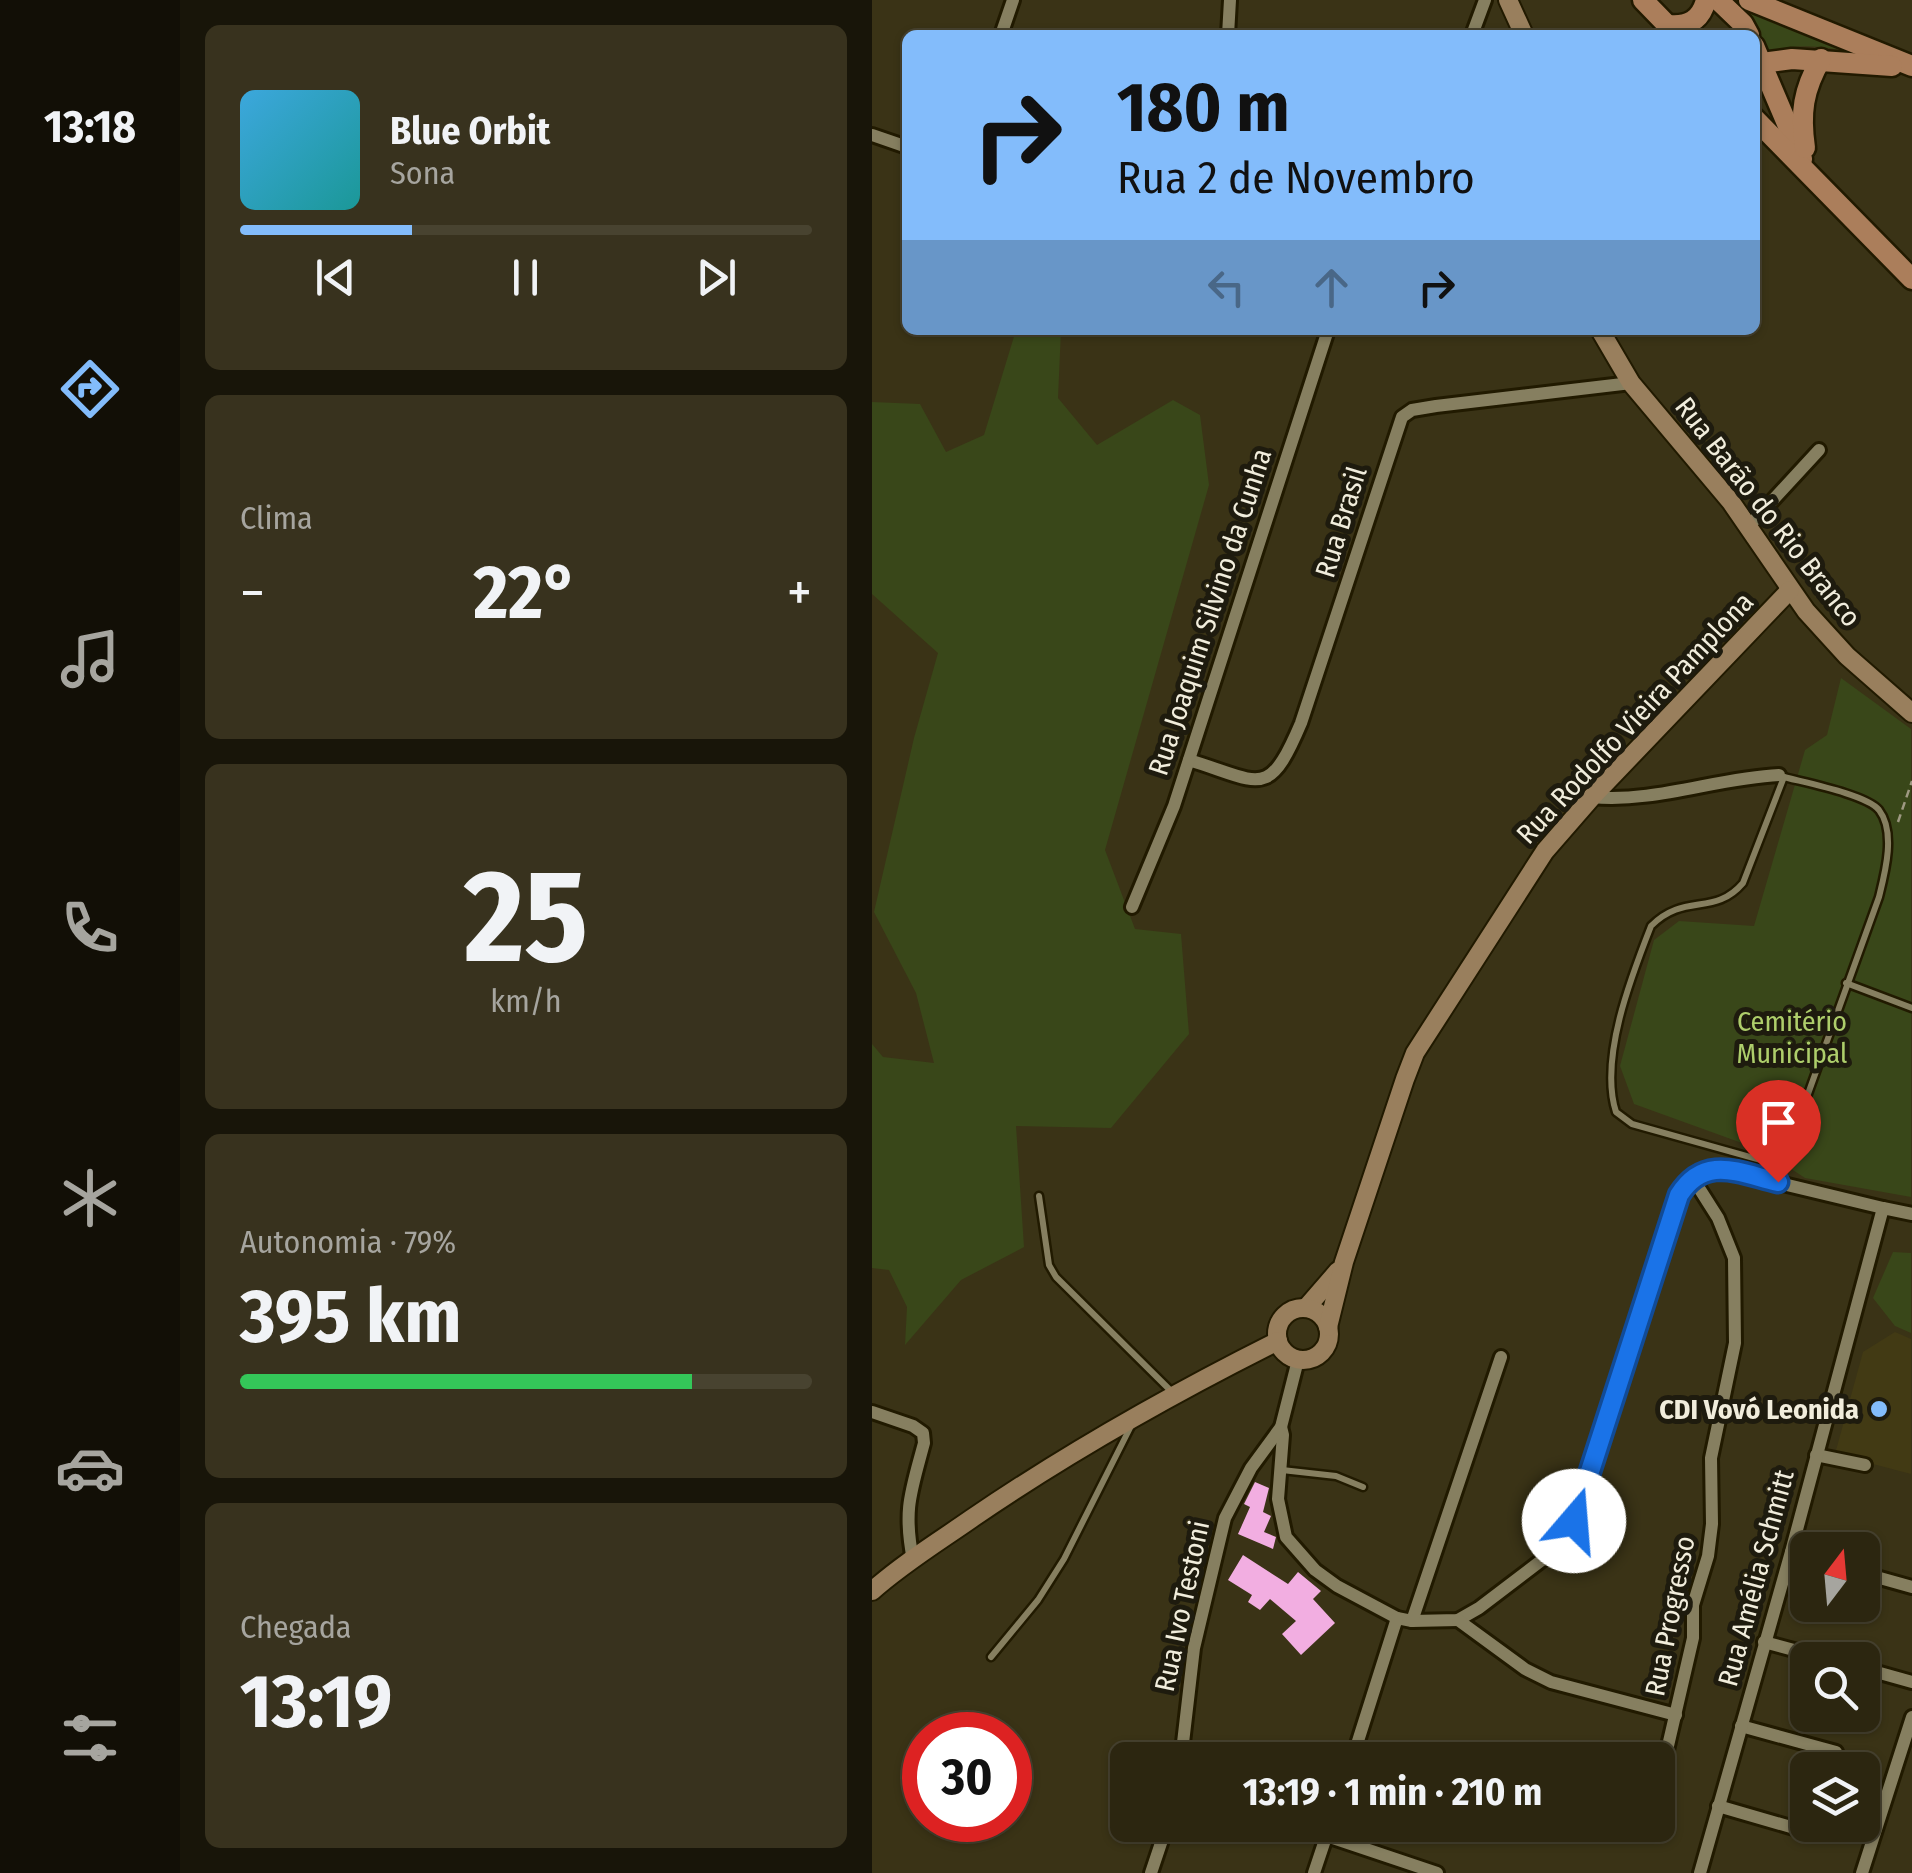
<!DOCTYPE html>
<html lang="pt">
<meta charset="utf-8">
<style>
body{margin:0;font-family:"Fira Sans Condensed",sans-serif;background:#38321e;color:#f1f3f6;height:100vh;display:flex;flex-direction:column;font-size:38px;white-space:nowrap}
*{box-sizing:border-box;margin:0}
p{font-size:32px;color:#a6a59f}
.icon{flex:none;width:55px;height:55px;fill:none;stroke:currentColor;stroke-width:2;stroke-linecap:round;stroke-linejoin:round}
.map{position:relative;flex:1;overflow:hidden}
.sheet{display:flex;flex-direction:column;gap:25px;padding:25px;background:#181509;width:692px}
.sheet>*{flex:none}
.banner{position:absolute;left:30px;top:30px;width:858px;height:305px;border-radius:15px;box-shadow:0 2px 8px #0004,0 0 0 2px #484330;background:#83bcfb;color:#111;overflow:hidden}
.needle{width:65px;rotate:16deg}
.tools{position:absolute;left:918px;top:1532px;display:grid;gap:20px}
.tools a{display:grid;place-items:center;width:90px;height:90px;border-radius:15px;background:#2c2610;box-shadow:0 2px 8px #0004,0 0 0 2px #484330;font-size:50px}
.speed{position:absolute;left:30px;top:1712px;display:flex;gap:20px;font-size:50px;font-weight:700;text-align:center}
.speed>*{display:grid;place-content:center;width:130px;height:130px;border-radius:50%;background:#2c2610;box-shadow:0 2px 8px #0004,0 0 0 2px #484330;line-height:1}
.speed .limit{border:15px solid #d22;background:#fff;color:#111}
.pin{position:absolute;display:grid;place-items:center;width:85px;height:85px;color:#fff;margin:-102px -42px;border-radius:50% 50% 50% 0;rotate:-45deg;box-shadow:0 0 10px #0007}
.pin .icon{rotate:45deg}
.me{position:absolute;width:110px;margin:-55px;rotate:18deg;stroke-linejoin:round;filter:drop-shadow(0 0 8px #0008)}
.turn{display:flex;align-items:center;gap:35px;height:210px;padding:0 50px;font-size:45px}
.turn .icon{width:130px;height:130px;stroke-width:2.5}
.turn b{display:block;font-size:70px;line-height:85px}
.lanes{display:flex;align-items:center;height:95px;padding:0 50px;background:#0003;justify-content:center;gap:50px;direction:ltr}
.lanes .off{opacity:.35}
.big{font-size:75px;font-weight:700;line-height:1.1}
.sheet .widget{flex:1;display:flex;flex-direction:column;justify-content:center;gap:15px;min-width:0;padding:0 35px;border-radius:15px;background:#38321e}
.sheet .dial{align-items:center;gap:0}
.dial b{font-size:130px;line-height:1}
.song{display:flex;align-items:center;gap:30px}
.cover{width:120px;height:120px;border-radius:15px;background:linear-gradient(135deg,hsl(200 70% 55%),hsl(180 70% 35%))}
.played{height:10px;border-radius:5px;background:linear-gradient(90deg,#83bcfb 30%,#484330 30%)}
.keys{display:flex;justify-content:space-around;direction:ltr}
.heat{display:flex;justify-content:space-between;align-items:center;font-size:55px;direction:ltr}
.charge{height:15px;border-radius:8px;background:linear-gradient(90deg,#34c759 79%,#484330 0)}
.trip{position:absolute;left:238px;top:1742px;width:565px;height:100px;border-radius:15px;background:#2c2610;box-shadow:0 2px 8px #0004,0 0 0 2px #484330;font-weight:700;line-height:100px;text-align:center}
main{display:flex;flex:1;min-height:0}
.menu{display:flex;flex-direction:column;width:180px;justify-content:space-around;align-items:center;background:#120f06;color:#a6a59f}
.menu .icon{width:70px;height:70px}
.menu .selected{color:#83bcfb}
.menu b{font-size:45px;color:#f1f3f6}
.map>svg:first-child{display:block}
.built{fill:#423a14}
.green{fill:#394719}
.building{fill:#f2aee1}
.lines{fill:none;stroke-linecap:round;stroke-linejoin:round}
.lane-casing{stroke:#211a00;stroke-width:11}
.street-casing{stroke:#211a00;stroke-width:18}
.secondary-casing{stroke:#211a00;stroke-width:22}
.primary-casing{stroke:#211a00;stroke-width:25}
.path{stroke:#9e9982;stroke-width:2.5;stroke-dasharray:8 5;stroke-linecap:butt}
.lane{stroke:#867f60;stroke-width:6}
.street{stroke:#867f60;stroke-width:12}
.secondary{stroke:#997f5d;stroke-width:18}
.primary{stroke:#ab7e5b;stroke-width:20}
.route-casing{stroke:#114b97;stroke-width:25}
.route{stroke:#1a73e8;stroke-width:18}
.poi-dot{fill:#83bcfb;stroke:#1e1b0e;stroke-width:4}
.labels{text-anchor:middle;dominant-baseline:central;stroke-width:10;stroke-linejoin:round;paint-order:stroke}
.street-label{font-size:28px;fill:#f1eddc;stroke:#1e1b0e}
.park-label{font-size:28px;fill:#aece6b;stroke:#1e1b0e}
.poi-label{font-size:28px;font-weight:bold;fill:#f1eddc;stroke:#1e1b0e;text-anchor:end}
</style>
<main>
<nav class="menu">
<b>13:18</b>
<svg class="icon selected" aria-label="directions" viewBox="0 0 24 24"><path d="M12 3l9 9-9 9-9-9zM9 14v-3h6M13 9l2 2-2 2"/></svg>
<svg class="icon" aria-label="music" viewBox="0 0 24 24"><path d="M9 18V5l10-2v13"/><circle cx="6" cy="18" r="3"/><circle cx="16" cy="16" r="3"/></svg>
<svg class="icon" aria-label="phone" viewBox="0 0 24 24"><path d="M5 4h4l2 5-3 2q2 4 5 5l2-3 5 2v4C11 20 4 13 5 4z"/></svg>
<svg class="icon" aria-label="climate" viewBox="0 0 24 24"><path d="M12 3v18M4 7l16 10M4 17L20 7"/></svg>
<svg class="icon" aria-label="car" viewBox="0 0 24 24"><path d="M5 17H2v-5l4-1 3-4h7l3 4 3 1v5h-3M9 17h6M6 11h13"/><circle cx="7" cy="17" r="2"/><circle cx="17" cy="17" r="2"/></svg>
<svg class="icon" aria-label="filters" viewBox="0 0 24 24"><path d="M4 7h16M4 17h16"/><circle cx="9" cy="7" r="2"/><circle cx="15" cy="17" r="2"/></svg>
</nav>
<section class="sheet">
<div class="widget">
<div class="song"><i class="cover"></i><div><b>Blue Orbit</b><p>Sona</p></div></div>
<div class="played"></div>
<div class="keys"><svg class="icon" aria-label="previous" viewBox="0 0 24 24"><path d="M18 5L8 12l10 7zM5 5v14"/></svg><svg class="icon" aria-label="pause" viewBox="0 0 24 24"><path d="M8 5v14M16 5v14"/></svg><svg class="icon" aria-label="next" viewBox="0 0 24 24"><path d="M6 5l10 7-10 7zM19 5v14"/></svg></div>
</div>
<div class="widget"><p>Clima</p>
<div class="heat"><a>−</a><b class="big">22°</b><a>+</a></div>
</div>
<div class="widget dial"><b>25</b><p>km/h</p></div>
<div class="widget"><p>Autonomia · 79%</p><b class="big">395 km</b><div class="charge"></div></div>
<div class="widget"><p>Chegada</p><b class="big">13:19</b></div>
</section>
<div class="map">
<svg width="1040" height="1873" viewBox="0 0 1040 1873">
<rect width="100%" height="100%" fill="#3a3316"/>
<!-- built -->
<polygon class="built" points="1023,1332 1039,1339 1039,1474 963,1454 991,1352"/>
<!-- green -->
<g class="green">
<path d="M870,5l156,60c-45,-12 -87,-28 -133,-12z"/>
<polygon points="144,330 189,330 186,398 225,445 301,400 328,415 337,485 233,850 263,929 309,934 317,1034 239,1128 144,1126 152,1247 89,1280 33,1345 35,1307 17,1270 0,1268 0,1044 11,1057 62,1063 44,993 2,912 42,738 66,653 0,594 0,402 48,404 74,452 112,435"/>
<polygon points="969,678 1039,729 1039,1197 933,1178 892,1151 762,1104 748,1066 782,940 807,921 882,926 933,750 955,735"/>
<polygon points="1021,1252 1039,1253 1039,1333 1023,1326 1001,1298"/>
</g>
<!-- building -->
<g class="building">
<polygon points="383,1482 397,1488 391,1512 399,1516 392,1532 404,1537 401,1549 366,1534 378,1507 372,1504"/>
<polygon points="371,1555 416,1584 426,1572 449,1591 441,1599 463,1623 429,1655 410,1634 424,1621 398,1599 388,1610 376,1602 380,1595 356,1580"/>
</g>
<g class="lines">
<!-- lane casing -->
<g class="lane-casing">
<g id="lane">
<path d="M908,776c21,6 86,18 99,34 17,22 6,63 0,87l-97,269"/>
<polyline points="974,983 1040,1008"/>
<path d="M906,1180l4,-14 -150,-42 -16,-12c-17,-53 15,-135 35,-186 34,-34 63,-9 92,-43l41,-106"/>
<polyline points="167,1196 177,1265 184,1277 302,1394"/>
<polyline points="410,1470 464,1476 491,1487"/>
<polyline points="119,1657 166,1600 192,1559 260,1424"/>
</g>
</g>
<!-- street casing -->
<g class="street-casing">
<g id="street">
<polyline points="129,35 141,0"/>
<polyline points="356,35 358,0"/>
<polyline points="600,35 613,0"/>
<polyline points="0,135 35,147"/>
<polyline points="877,526 947,450"/>
<path d="M317,760c72,22 79,41 112,-37l101,-306 10,-7 24,-4 195,-23"/>
<path d="M720,797c63,6 124,-19 187,-22"/>
<polyline points="260,907 302,806 456,330"/>
<path d="M0,1412l41,14 10,7 1,10c-13,49 -21,66 -11,117"/>
<polyline points="409,1427 411,1435 406,1499 414,1537 443,1570 465,1586 525,1618 540,1621 586,1620 607,1608 670,1560 702,1521 801,1210 820,1177 849,1169 1011,1208"/>
<polyline points="944,1455 993,1465"/>
<polyline points="919,1552 935,1557"/>
<polyline points="990,1573 1040,1587"/>
<polyline points="586,1620 653,1669 679,1682 804,1715"/>
<polyline points="540,1621 629,1357"/>
<polyline points="892,1642 959,1660"/>
<polyline points="990,1668 1040,1682"/>
<polyline points="869,1726 964,1752"/>
<polyline points="309,1760 322,1648 353,1518 379,1468 409,1427 426,1360"/>
<polyline points="480,1760 525,1618"/>
<polyline points="789,1776 821,1638 821,1605 836,1556 840,1524 839,1458 863,1343 862,1258 846,1218 820,1177"/>
<polyline points="846,1806 936,1832"/>
<polyline points="455,1836 565,1873"/>
<polyline points="279,1873 295,1825"/>
<polyline points="442,1873 458,1825"/>
<polyline points="828,1873 919,1552 1011,1208 1040,1214"/>
<polyline points="990,1873 1040,1717"/>
</g>
</g>
<!-- secondary casing -->
<g class="secondary-casing">
<g id="secondary">
<polyline points="636,0 652,35"/>
<polyline points="728,330 759,383 859,502 934,611 975,656 1040,713"/>
<polyline points="434,1308 466,1271"/>
<circle cx="431" cy="1334" r="26"/>
<polyline points="456,1327 472,1262 533,1079 543,1053 673,851 720,797 918,590"/>
<path d="M0,1591c30,-27 66,-49 99,-72 98,-67 201,-125 307,-178"/>
</g>
</g>
<!-- primary casing -->
<g class="primary-casing">
<g id="primary">
<polyline points="771,0 803,33"/>
<polyline points="846,0 871,24 877,35"/>
<polyline points="877,0 1040,66"/>
<path d="M796,25c20,2 33,-5 38,-25"/>
<polyline points="882,46 930,159"/>
<polyline points="882,64 920,59 1020,66"/>
<polyline points="882,118 1040,279"/>
<path d="M933,148c-5,-35 -2,-58 16,-89"/>
</g>
</g>
<!-- path -->
<polyline class="path" points="1026,822 1040,781"/>
<!-- lane -->
<use href="#lane" class="lane"/>
<!-- street -->
<use href="#street" class="street"/>
<!-- secondary -->
<use href="#secondary" class="secondary"/>
<!-- primary -->
<use href="#primary" class="primary"/>
</g>
<g class="lines">
<!-- route casing -->
<g class="route-casing">
<path id="route" d="M702,1521l105,-326c26,-41 60,-22 99,-13"/>
</g>
<!-- route -->
<use href="#route" class="route"/>
</g>
<!-- markers -->
<circle class="poi-dot" cx="1007" cy="1409" r="10"/>
<g class="labels">
<!-- street labels -->
<g class="street-label">
<text transform="translate(896 512) rotate(52)">Rua Barão do Rio Branco</text>
<text transform="translate(469 522) rotate(-73)">Rua Brasil</text>
<text transform="translate(338 612) rotate(-72)">Rua Joaquim Silvino da Cunha</text>
<text transform="translate(763 718) rotate(-47)">Rua Rodolfo Vieira Pamplona</text>
<text transform="translate(884 1578) rotate(-75)">Rua Amélia Schmitt</text>
<text transform="translate(310 1606) rotate(-78)">Rua Ivo Testoni</text>
<text transform="translate(798 1616) rotate(-79)">Rua Progresso</text>
</g>
<!-- park labels -->
<g class="park-label">
<text x="920" y="1021">Cemitério<tspan x="920" dy="32">Municipal</tspan></text>
</g>
<!-- poi labels -->
<g class="poi-label">
<text x="987" y="1409">CDI Vovó Leonida</text>
</g>
</g>
</svg>
<div class="tools">
<a><svg class="needle" viewBox="-14 -14 28 28"><path d="M0-13l5 13h-10z" fill="#e53935"/><path d="M0 13l5-13h-10z" fill="#a6a59f"/></svg></a>
<a><svg class="icon" aria-label="search" viewBox="0 0 24 24"><circle cx="10" cy="10" r="6"/><path d="M15 15l6 6"/></svg></a>
<a><svg class="icon" aria-label="layers" viewBox="0 0 24 24"><path d="M12 4l9 5-9 5-9-5zM3 14l9 5 9-5"/></svg></a>
</div>
<div class="speed"><div class="limit">30</div></div>
<div class="pin" style="left:906px;top:1182px;background:#d93025"><svg class="icon" aria-label="arrive" viewBox="0 0 24 24"><path d="M6 21V4h12l-3 4 3 4H6"/></svg></div>
<svg class="me" style="left:702px;top:1521px" viewBox="-20 -20 40 40"><circle r="19" fill="#fff"/><path d="M0-13L10 11 0 6-10 11z" fill="#1a73e8"/></svg>
<div class="trip">13:19 · 1 min · 210 m</div>
<div class="banner">
<div class="turn"><svg class="icon" aria-label="right" viewBox="0 0 24 24"><path d="M7 20v-9h11M14 6l5 5-5 5"/></svg><div><b>180 m</b>Rua 2 de Novembro</div></div>
<div class="lanes"><svg class="icon off" aria-label="left" viewBox="0 0 24 24"><path d="M17 20v-9H6M10 6l-5 5 5 5"/></svg><svg class="icon off" aria-label="ahead" viewBox="0 0 24 24"><path d="M12 20V5M6 11l6-6 6 6"/></svg><svg class="icon" aria-label="right" viewBox="0 0 24 24"><path d="M7 20v-9h11M14 6l5 5-5 5"/></svg></div>
</div>
</div>
</main>
